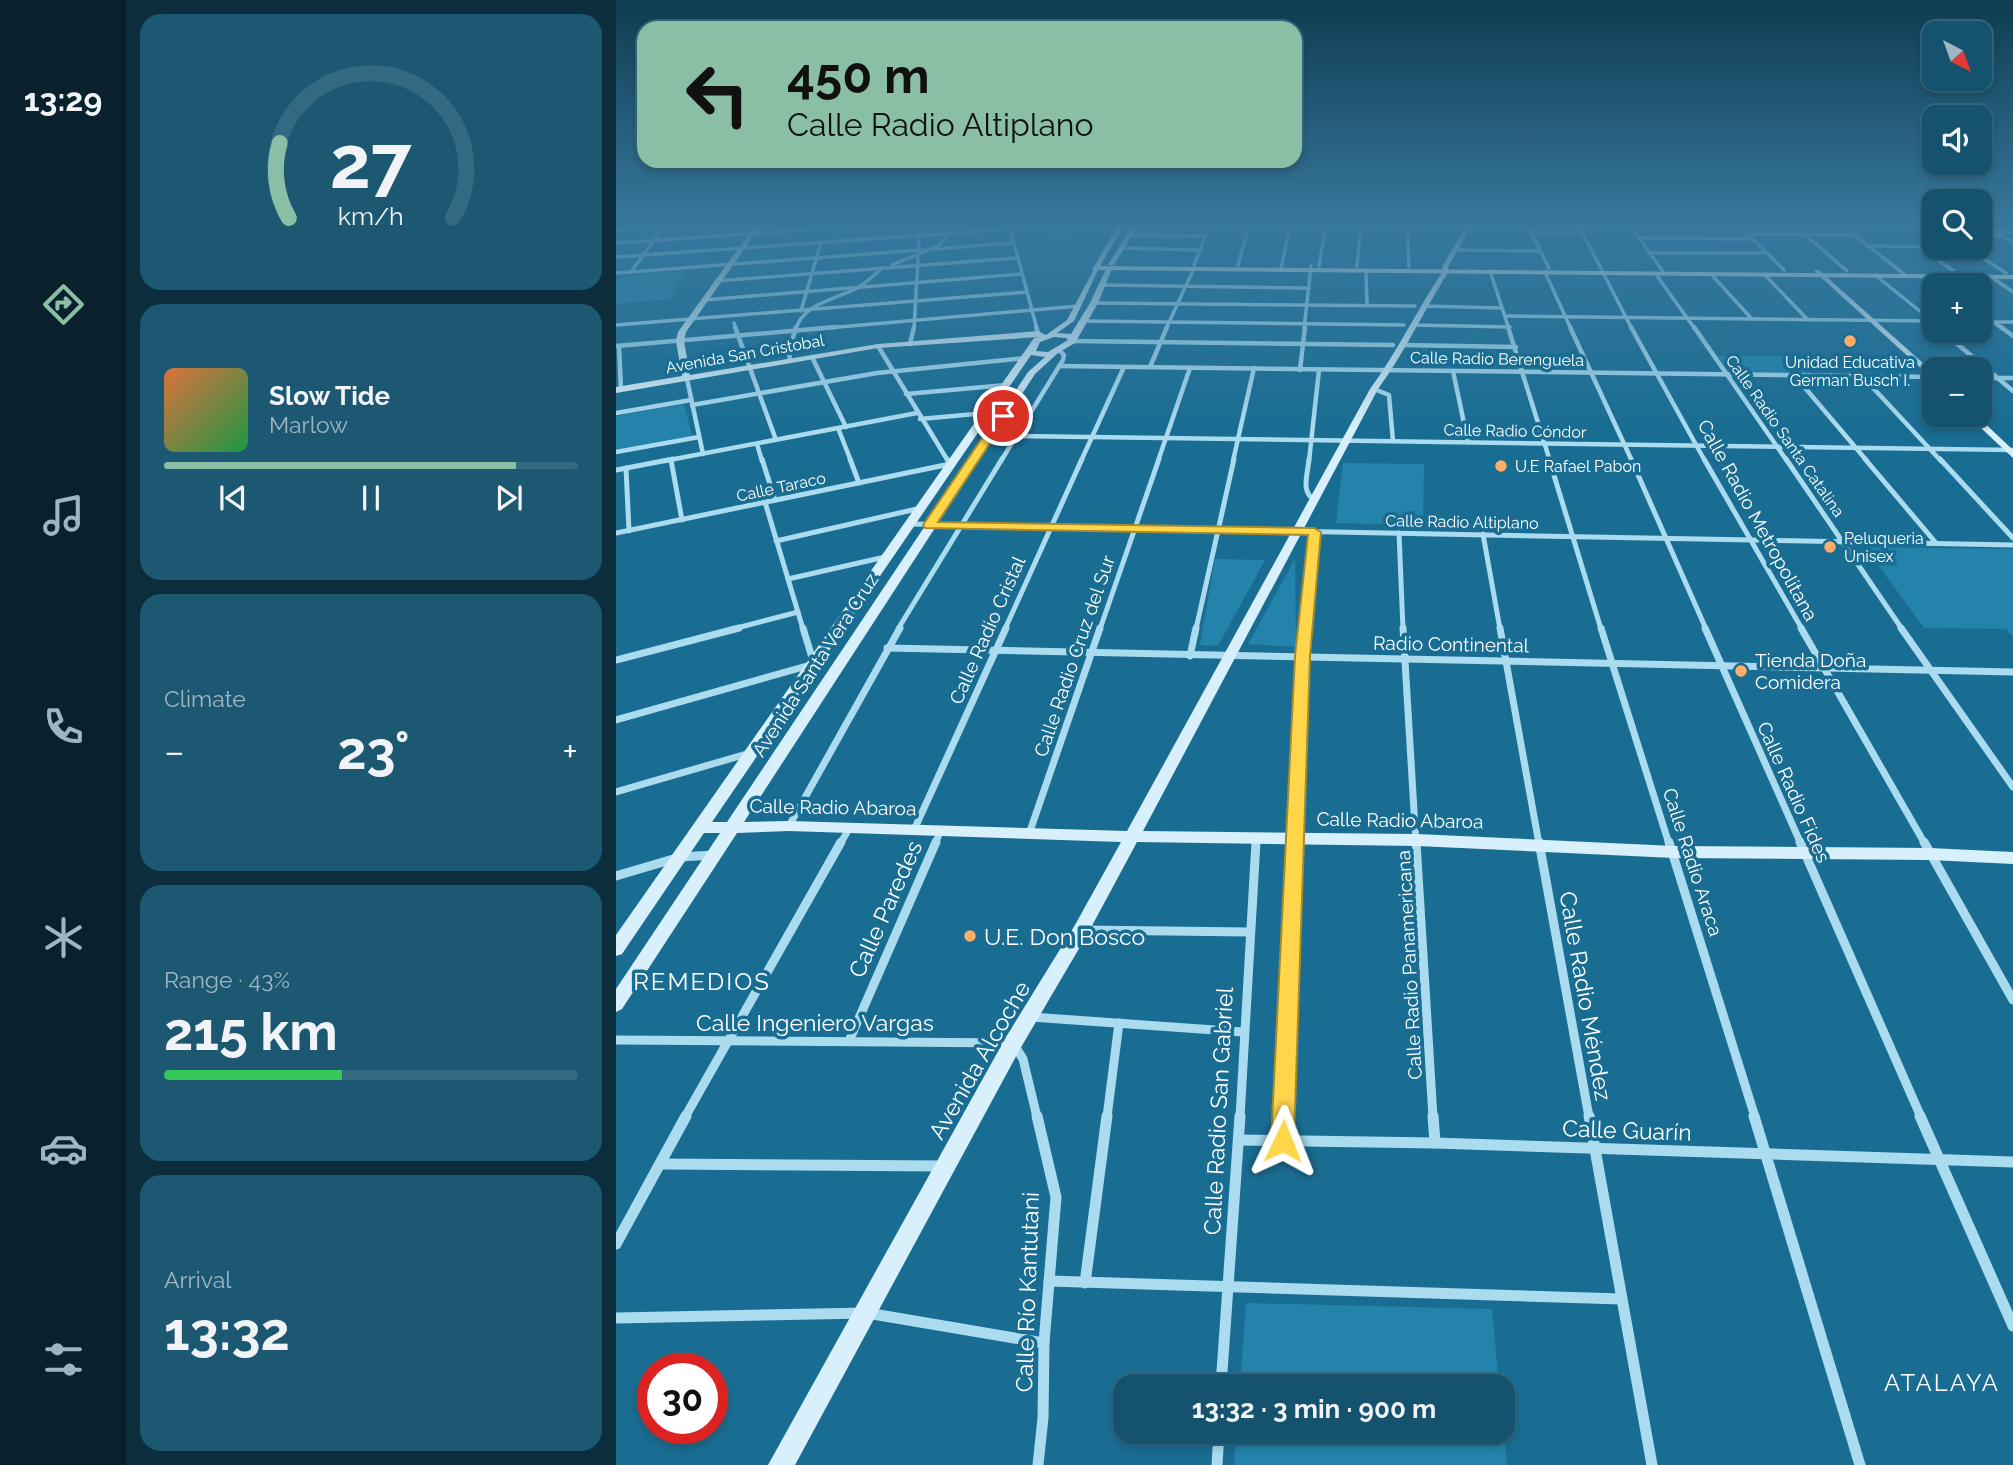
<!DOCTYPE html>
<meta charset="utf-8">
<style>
body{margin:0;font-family:Raleway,sans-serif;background:#1d5873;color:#f1f3f6;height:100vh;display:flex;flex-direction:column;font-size:26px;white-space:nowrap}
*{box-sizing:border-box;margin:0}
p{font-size:23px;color:#9db6c2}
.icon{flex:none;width:38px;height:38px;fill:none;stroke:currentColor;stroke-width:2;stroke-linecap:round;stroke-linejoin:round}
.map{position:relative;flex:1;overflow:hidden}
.drawer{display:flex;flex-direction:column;gap:14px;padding:14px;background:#0b2d3c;width:490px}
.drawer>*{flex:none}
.guide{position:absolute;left:21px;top:21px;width:665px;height:147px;border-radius:21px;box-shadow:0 4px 10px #0003,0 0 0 2px #336981;background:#8abfa5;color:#111;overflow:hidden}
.needle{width:46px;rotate:139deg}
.controls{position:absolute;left:1306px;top:21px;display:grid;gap:14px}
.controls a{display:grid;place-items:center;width:70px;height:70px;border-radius:14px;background:#14526e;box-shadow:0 4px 10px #0003,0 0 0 2px #336981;font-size:35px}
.speed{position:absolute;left:21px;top:1353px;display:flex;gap:14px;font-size:35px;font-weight:700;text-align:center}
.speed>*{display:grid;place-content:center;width:91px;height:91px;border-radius:50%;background:#14526e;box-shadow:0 4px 10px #0003,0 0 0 2px #336981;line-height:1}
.speed .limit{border:10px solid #d22;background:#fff;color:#111}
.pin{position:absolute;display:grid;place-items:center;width:60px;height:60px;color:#fff;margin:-30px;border:4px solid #fff;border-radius:50%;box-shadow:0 2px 7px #0007}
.me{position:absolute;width:77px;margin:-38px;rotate:2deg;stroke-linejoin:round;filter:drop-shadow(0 0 5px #0008)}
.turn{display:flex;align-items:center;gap:24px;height:147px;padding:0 35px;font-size:32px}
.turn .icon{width:91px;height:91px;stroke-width:2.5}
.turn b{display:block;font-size:49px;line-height:60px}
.big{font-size:52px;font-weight:700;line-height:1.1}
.drawer .tile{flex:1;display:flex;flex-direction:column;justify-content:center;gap:10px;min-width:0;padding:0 24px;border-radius:21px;background:#1d5873}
.drawer .dial{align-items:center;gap:0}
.dial svg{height:182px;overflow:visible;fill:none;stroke:#336981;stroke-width:7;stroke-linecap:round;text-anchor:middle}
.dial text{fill:#f1f3f6;stroke:none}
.song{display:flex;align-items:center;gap:21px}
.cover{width:84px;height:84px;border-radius:10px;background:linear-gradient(135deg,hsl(20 70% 55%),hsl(140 70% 35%))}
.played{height:7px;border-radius:4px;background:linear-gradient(90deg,#8abfa5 85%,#336981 85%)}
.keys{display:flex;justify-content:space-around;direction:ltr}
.heat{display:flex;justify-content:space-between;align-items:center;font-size:38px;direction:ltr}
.charge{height:10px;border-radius:5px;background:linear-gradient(90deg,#34c759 43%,#336981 0)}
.trip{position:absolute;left:497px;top:1374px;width:402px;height:70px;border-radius:21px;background:#14526e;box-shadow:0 4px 10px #0003,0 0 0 2px #336981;font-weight:700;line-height:70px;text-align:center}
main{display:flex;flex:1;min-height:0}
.tab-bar{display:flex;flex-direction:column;width:126px;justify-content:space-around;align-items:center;background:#08212c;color:#9db6c2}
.tab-bar .icon{width:49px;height:49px}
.tab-bar .on{color:#8abfa5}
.tab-bar b{font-size:32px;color:#f1f3f6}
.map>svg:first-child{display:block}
.green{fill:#2383ab}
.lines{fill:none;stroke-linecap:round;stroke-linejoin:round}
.street-far5{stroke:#aadbef;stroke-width:3.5}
.street-far4{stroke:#aadbef;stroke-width:4.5}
.street-far3{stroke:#aadbef;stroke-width:5}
.street-far2{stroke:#aadbef;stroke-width:7}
.street-far1{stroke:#aadbef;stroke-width:9}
.street{stroke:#aadbef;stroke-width:11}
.secondary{fill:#d7f0fb;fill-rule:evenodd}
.primary{fill:#f2faff;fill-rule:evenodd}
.route{fill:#ffd54a;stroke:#a68a30;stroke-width:2}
.poi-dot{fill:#ffad68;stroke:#1a6d92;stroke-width:2.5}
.labels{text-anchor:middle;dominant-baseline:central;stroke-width:7;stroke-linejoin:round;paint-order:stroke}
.far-street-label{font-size:16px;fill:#fff;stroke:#1a6d92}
.far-poi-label{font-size:16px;fill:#fff;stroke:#1a6d92;text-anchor:start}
.street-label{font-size:19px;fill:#fff;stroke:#1a6d92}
.poi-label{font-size:19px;fill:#fff;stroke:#1a6d92;text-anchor:start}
.near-street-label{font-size:23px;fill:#fff;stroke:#1a6d92}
.near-poi-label{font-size:23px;fill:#fff;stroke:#1a6d92;text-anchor:start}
.near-neighbourhood-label{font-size:24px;letter-spacing:2px;fill:#fff;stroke:#1a6d92}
</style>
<main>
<nav class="tab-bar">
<b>13:29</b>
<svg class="icon on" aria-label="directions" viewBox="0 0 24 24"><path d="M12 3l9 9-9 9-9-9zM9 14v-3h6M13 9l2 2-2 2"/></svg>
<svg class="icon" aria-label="music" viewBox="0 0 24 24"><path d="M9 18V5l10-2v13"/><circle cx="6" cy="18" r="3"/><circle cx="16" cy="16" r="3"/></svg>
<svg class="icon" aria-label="phone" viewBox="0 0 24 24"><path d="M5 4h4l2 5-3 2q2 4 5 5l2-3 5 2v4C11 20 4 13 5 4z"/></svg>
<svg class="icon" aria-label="climate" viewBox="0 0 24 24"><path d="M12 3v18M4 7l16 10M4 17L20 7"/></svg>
<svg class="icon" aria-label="car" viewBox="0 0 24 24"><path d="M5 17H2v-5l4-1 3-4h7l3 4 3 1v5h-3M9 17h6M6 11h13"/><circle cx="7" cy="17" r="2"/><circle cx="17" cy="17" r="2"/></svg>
<svg class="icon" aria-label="filters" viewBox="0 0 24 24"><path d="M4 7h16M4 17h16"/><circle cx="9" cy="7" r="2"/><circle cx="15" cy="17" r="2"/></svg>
</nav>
<section class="drawer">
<div class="tile dial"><svg viewBox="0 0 100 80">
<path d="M14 69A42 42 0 1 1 86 69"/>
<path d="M14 69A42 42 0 0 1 10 36" stroke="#8abfa5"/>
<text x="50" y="56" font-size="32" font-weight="700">27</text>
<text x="50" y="72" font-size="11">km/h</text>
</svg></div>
<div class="tile">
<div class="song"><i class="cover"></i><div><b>Slow Tide</b><p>Marlow</p></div></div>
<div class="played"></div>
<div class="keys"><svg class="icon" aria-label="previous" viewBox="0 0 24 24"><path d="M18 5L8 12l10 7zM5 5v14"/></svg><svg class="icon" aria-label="pause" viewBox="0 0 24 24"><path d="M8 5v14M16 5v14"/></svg><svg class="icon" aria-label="next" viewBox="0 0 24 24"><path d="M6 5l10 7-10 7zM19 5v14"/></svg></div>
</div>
<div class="tile"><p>Climate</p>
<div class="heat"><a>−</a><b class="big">23°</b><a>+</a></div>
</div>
<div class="tile"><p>Range · 43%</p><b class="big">215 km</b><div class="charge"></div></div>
<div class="tile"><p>Arrival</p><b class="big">13:32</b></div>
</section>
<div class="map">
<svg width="1397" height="1465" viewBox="0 0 1397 1465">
<rect width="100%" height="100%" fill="#1a6d92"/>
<!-- green -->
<g class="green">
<polygon points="430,224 489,224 493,235 433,239"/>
<polygon points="69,271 54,299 0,304 0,282 4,276"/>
<polygon points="1102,356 1180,356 1194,373 1114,373"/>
<polygon points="68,404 76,436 0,451 0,416"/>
<polygon points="727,463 808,464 807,525 720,523"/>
<polygon points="1249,547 1397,549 1397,637 1390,629 1308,628"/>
<polygon points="599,559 649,560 602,646 584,645"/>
<polygon points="679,559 680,647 632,644"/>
<polygon points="630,1303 876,1309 883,1386 624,1386"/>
<polygon points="887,1427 891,1465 618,1465 621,1432 887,1432"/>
</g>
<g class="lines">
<!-- street-far5 -->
<g class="street-far5">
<polyline points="393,224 421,329"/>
<polyline points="911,224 933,268"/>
<polyline points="962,224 1016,329"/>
<polyline points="1121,224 1168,270"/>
<polyline points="1177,224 1231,271"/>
<polyline points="1224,224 1289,275"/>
<polyline points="1235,224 1316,225"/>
<polyline points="1366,224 1397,242"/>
<polyline points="791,225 793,267"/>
<polyline points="745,227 791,227"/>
<polyline points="963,227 1070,228"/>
<polyline points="1015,227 1048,273"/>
<polyline points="592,228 673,228"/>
<polyline points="0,230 84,224"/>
<polyline points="1381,231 1397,231"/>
<polyline points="916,232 967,232"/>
<polyline points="1132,234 1237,235"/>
<polyline points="513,235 589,236"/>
<polyline points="1363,236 1383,236"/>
<polyline points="1023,238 1136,239"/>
<polyline points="0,243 274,224"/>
<polyline points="1251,246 1350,247"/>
<polyline points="1303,247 1339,272"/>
<polyline points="1349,247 1390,273"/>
<polyline points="506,248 584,250"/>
<polyline points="838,250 924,251"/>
<polyline points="1033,253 1150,253"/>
<polyline points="0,257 394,229"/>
<polyline points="276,265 322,246 341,224"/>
<polyline points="578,265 594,224 587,224"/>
<polyline points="622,265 633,225"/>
<polyline points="703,266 710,224"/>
<polyline points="741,266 745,225"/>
<polyline points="665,269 674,225"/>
<polyline points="750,270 751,306"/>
<polyline points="874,271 893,329"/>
<polyline points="15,272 49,225"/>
<polyline points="929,272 955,329"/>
<polyline points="0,273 397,243"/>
<polyline points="1039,273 1079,329"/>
<polyline points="1094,273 1136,319"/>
<polyline points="1148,274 1192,320"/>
<polyline points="1259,275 1315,320"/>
<polyline points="1317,276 1329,285"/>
<polyline points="1374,276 1397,292"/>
<polyline points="100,281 400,258"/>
<polyline points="486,285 693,288"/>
<polyline points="87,300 406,274"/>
<polyline points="478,303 799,306"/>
<polyline points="807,306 886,308"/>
<polyline points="185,311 205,242"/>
<polyline points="1363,311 1387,329"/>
<polyline points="890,316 1318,321"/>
<polyline points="467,321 788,325"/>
<polyline points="1363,322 1397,322"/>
<polyline points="118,323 120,329"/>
<polyline points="0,325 411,292"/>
<polyline points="797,325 894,327"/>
<path d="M180,329c7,-26 42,-30 63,-42 8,-5 15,-12 22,-18"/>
<polyline points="200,329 463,306"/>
<polyline points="298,329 304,224"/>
<polyline points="550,329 578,268"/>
<polyline points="688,329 695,266"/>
</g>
<!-- street-far4 -->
<g class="street-far4">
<polyline points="119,327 160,440"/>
<polyline points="420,327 422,333"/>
<polyline points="892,327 934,461"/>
<polyline points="954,327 1016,461"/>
<polyline points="1015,327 1089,461"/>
<polyline points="1078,327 1171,461"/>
<polyline points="1385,327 1397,336"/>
<polyline points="1326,331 1397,391"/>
<polyline points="456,341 777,345"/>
<polyline points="294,344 298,327"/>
<polyline points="786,345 900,347"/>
<polyline points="0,346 220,327"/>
<polyline points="3,346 5,389"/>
<polyline points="262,346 332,461"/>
<polyline points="196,357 230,427"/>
<polyline points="174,361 173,351 180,327"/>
<polyline points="443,366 1318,377"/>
<polyline points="534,367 551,327"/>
<polyline points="684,370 689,327"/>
<polyline points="837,371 852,442"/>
<polyline points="1179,376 1251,461"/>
<polyline points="1247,377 1325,461"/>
<polyline points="1363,378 1397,378"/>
<polyline points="71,379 87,454"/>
<polyline points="758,389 773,395 777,441"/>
<polyline points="290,394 390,385"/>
<polyline points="76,405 261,373 409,358"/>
<polyline points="0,413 75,400"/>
<polyline points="304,419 370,413"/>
<polyline points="222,428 235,461"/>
<polyline points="400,436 1397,450"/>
<polyline points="141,444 146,461"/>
<polyline points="0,452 83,437"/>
<polyline points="48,461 301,413"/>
<polyline points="385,461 447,360 448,355 443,350"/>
<polyline points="465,461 508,367"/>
<polyline points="542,461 574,368"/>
<polyline points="617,461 638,368"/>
<polyline points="693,461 703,370"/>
</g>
<!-- street-far3 -->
<g class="street-far3">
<polyline points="146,459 159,500"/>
<polyline points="234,459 243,483"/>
<path d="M693,459c-1,14 -9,34 6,41"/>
<polyline points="933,459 985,629"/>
<polyline points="1015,459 1090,629"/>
<polyline points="1088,459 1186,629"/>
<polyline points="1170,459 1286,629"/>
<polyline points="1249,459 1320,543"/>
<polyline points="1324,459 1397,538"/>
<polyline points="55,460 66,520"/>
<polyline points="10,468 13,531"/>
<polyline points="0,470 57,459"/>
<polyline points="149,502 187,629"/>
<polyline points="294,524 1397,545"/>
<polyline points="0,533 334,464 331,459"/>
<polyline points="783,533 787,629"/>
<polyline points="867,534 884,629"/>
<polyline points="160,541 305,508"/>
<polyline points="172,579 269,557"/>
<polyline points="117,629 182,612"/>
<polyline points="282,629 386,459"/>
<polyline points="389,629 466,459"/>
<polyline points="484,629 543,459"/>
<polyline points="580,629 618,459"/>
<polyline points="689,629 698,532"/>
</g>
<!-- street-far2 -->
<g class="street-far2">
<polyline points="787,628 800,844"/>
<polyline points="884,628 923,844"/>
<polyline points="985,628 1053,844"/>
<polyline points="1089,628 1185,844"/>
<polyline points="1185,628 1309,844"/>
<polyline points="1285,628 1397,787"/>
<polyline points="271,648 1397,672"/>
<polyline points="574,656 580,628"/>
<polyline points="0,660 123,628"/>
<polyline points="0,720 198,664 187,628"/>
<polyline points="0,792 134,753"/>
<polyline points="173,826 284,628"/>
<polyline points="298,830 390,628"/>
<polyline points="413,834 484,628"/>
<polyline points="224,844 233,829"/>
<polyline points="319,844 324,832"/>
<polyline points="640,844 640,838"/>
<polyline points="679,844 690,628"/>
</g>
<!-- street-far1 -->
<g class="street-far1">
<polyline points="800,842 817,1117"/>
<polyline points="923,842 973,1117"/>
<polyline points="1053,842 1139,1117"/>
<polyline points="1184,842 1305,1117"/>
<polyline points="1308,842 1397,1000"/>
<polyline points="0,876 64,857 98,855"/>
<polyline points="466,930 634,932"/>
<polyline points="415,1017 627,1032"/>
<polyline points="0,1040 397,1043 407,1059 421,1117"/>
<polyline points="233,1041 320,842"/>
<polyline points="69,1117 225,842"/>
<polyline points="491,1117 503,1023"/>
<polyline points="624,1117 640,842"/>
<polyline points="668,1117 679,842"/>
</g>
<!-- street -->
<g class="street">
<polyline points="421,1116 440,1197 428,1343 427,1418 422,1465"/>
<polyline points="817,1116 819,1143"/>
<polyline points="973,1116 1036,1465"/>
<polyline points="1138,1116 1244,1465"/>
<polyline points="1304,1116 1397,1326"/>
<polyline points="623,1140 819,1143 1397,1162"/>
<polyline points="667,1141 668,1116"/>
<polyline points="44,1164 327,1166"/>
<polyline points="0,1244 70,1116"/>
<polyline points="433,1281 1005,1299"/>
<polyline points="469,1283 491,1116"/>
<polyline points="0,1318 251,1313 428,1343"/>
<polyline points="605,1386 624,1116"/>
<polyline points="601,1465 603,1432"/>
</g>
<!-- secondary -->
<g class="secondary">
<path d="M140,224h6l-76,108 -2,9 6,34 188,-31 160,-13 8,4 21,-15 27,-51 5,-1 -25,53 -17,12 14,1 19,-31 16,-34 3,-2 3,2 -14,34 -23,40 -17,10 -23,21 -291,448 45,-1 338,10 243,-442c27,-37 47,-79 73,-118l-1,-4 25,-43h6l-25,43 1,4c-25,39 -44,81 -71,118l-235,442 274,3 257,12 256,2 83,4v12l-83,-4 -256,-2 -257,-12 -280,-4 -50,93 -67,114 -225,416h-27l238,-428 69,-112 46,-83 -332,-11 -52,2 -115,176 -6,3v-23l104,-156h-16l-82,121 -6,2v-21l418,-597 5,-1 -161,11 -262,45v-6l66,-11 -6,-35 2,-9zM438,337l12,1 2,2 -20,12 -12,-1 4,-9zM415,355l14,2 -17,15 -301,450h-15z"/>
<polygon points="1199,270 1203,270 1318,373 1318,380 1199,272"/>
<polygon points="1351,415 1360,415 1397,450 1397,458"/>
</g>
<!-- primary -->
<g class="primary">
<polygon points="503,224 509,224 484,266 1397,275 1397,279 476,270"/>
<polygon points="517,224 523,224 498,265 492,265"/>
</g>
</g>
<!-- sky -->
<linearGradient id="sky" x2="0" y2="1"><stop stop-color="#0e3c50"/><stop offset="0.52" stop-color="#38789d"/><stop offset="1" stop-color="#38789d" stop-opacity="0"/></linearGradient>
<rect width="1397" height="429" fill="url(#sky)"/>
<!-- route -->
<polygon class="route" points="383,413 392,416 322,522 698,528 705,532 694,656 678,1141 675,1148 667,1152 659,1148 655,1141 679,656 692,535 309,528 307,525"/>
<!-- markers -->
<g class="poi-dot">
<circle cx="1234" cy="341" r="7"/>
<circle cx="885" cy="466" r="7"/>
<circle cx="1214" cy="547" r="7"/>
<circle cx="1125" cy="671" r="7"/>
<circle cx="354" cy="936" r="7"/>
</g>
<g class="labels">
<!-- far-street labels -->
<g class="far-street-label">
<text transform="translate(129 354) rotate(-10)">Avenida San Cristobal</text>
<text transform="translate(881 359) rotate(1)">Calle Radio Berenguela</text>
<text transform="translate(899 431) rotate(1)">Calle Radio Cóndor</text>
<text transform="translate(1169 436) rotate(55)">Calle Radio Santa Catalina</text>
<text transform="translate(165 487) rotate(-12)">Calle Taraco</text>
<text transform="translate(846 522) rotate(1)">Calle Radio Altiplano</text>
</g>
<!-- far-poi labels -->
<g class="far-poi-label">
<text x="1234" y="362" text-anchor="middle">Unidad Educativa<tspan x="1234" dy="18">German Busch I.</tspan></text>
<text x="899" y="466">U.E Rafael Pabon</text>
<text x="1228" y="538">Peluqueria<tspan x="1228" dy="18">Unisex</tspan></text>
</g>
<!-- street labels -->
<g class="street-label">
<text transform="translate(1142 520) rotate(61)">Calle Radio Metropolitana</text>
<text transform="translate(371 630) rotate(-66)">Calle Radio Cristal</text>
<text transform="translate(835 644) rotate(1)">Radio Continental</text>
<text transform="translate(458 656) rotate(-71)">Calle Radio Cruz del Sur</text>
<text transform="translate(199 665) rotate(-57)">Avenida Santa Vera Cruz</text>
<text transform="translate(1178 792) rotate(66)">Calle Radio Fides</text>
<text transform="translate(217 807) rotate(1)">Calle Radio Abaroa</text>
<text transform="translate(784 820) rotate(1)">Calle Radio Abaroa</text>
<text transform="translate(1077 862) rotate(72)">Calle Radio Araca</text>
<text transform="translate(793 965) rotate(-93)">Calle Radio Panamericana</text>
</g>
<!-- poi labels -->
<g class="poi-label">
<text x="1139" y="660">Tienda Doña<tspan x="1139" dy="22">Comidera</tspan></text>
</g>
<!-- near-street labels -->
<g class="near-street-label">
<text transform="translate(269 909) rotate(-66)">Calle Paredes</text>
<text transform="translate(970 996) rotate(80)">Calle Radio Méndez</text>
<text x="199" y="1022">Calle Ingeniero Vargas</text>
<text transform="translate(363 1060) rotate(-60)">Avenida Alcoche</text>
<text transform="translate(602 1111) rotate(-87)">Calle Radio San Gabriel</text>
<text transform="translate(1011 1130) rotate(2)">Calle Guarín</text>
<text transform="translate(411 1292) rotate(-88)">Calle Río Kantutani</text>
</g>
<!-- near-poi labels -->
<g class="near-poi-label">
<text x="368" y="936">U.E. Don Bosco</text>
</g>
<!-- near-neighbourhood labels -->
<g class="near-neighbourhood-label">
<text x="86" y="981">REMEDIOS</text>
<text x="1326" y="1382">ATALAYA</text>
</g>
</g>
</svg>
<div class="controls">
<a><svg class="needle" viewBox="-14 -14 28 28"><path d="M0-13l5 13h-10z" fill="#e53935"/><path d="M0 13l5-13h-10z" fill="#9db6c2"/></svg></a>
<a><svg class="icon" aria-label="sound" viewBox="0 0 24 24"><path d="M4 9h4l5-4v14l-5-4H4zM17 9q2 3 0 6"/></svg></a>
<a><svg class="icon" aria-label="search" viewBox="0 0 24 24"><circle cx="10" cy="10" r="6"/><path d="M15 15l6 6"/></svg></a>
<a>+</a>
<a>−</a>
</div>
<div class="speed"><div class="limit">30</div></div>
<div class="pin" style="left:387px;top:416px;background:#d93025"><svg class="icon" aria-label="arrive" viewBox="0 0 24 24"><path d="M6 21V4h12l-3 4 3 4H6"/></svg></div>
<svg class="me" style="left:667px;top:1141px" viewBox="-20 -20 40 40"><path d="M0-17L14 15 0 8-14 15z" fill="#ffd54a" stroke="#fff" stroke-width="4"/></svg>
<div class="trip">13:32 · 3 min · 900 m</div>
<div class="guide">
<div class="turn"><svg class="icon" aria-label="left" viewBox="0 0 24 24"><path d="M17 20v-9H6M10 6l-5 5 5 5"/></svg><div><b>450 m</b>Calle Radio Altiplano</div></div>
</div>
</div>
</main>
